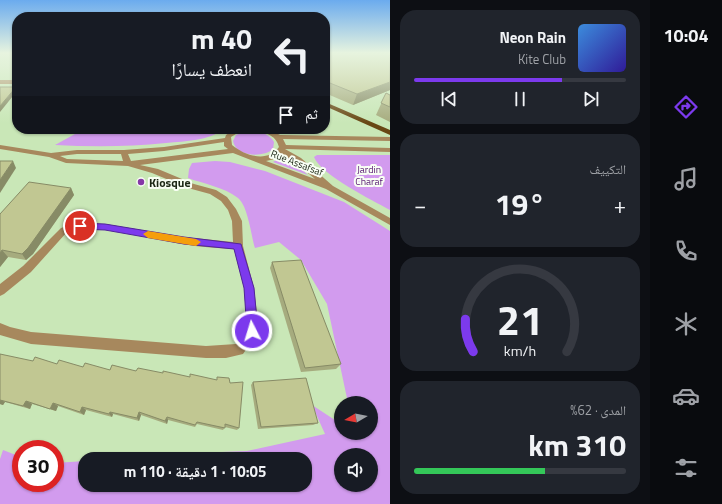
<!DOCTYPE html>
<html lang="ar">
<meta charset="utf-8">
<style>
body{margin:0;font-family:"Titillium Web","Noto Naskh Arabic",sans-serif;background:#20242c;color:#f1f3f6;direction:rtl;height:100vh;display:flex;flex-direction:column;font-size:15px;white-space:nowrap}
*{box-sizing:border-box;margin:0}
p{font-size:13px;color:#9ea1a6}
.icon{flex:none;width:22px;height:22px;fill:none;stroke:currentColor;stroke-width:2;stroke-linecap:round;stroke-linejoin:round}
.map{position:relative;flex:1;overflow:hidden;direction:ltr}
.sheet{display:flex;flex-direction:column;gap:10px;padding:10px;background:#0d0f14;width:260px}
.sheet>*{flex:none}
.top-card{position:absolute;left:12px;top:12px;width:318px;height:122px;border-radius:16px;box-shadow:0 1px 3px #0004;direction:rtl;background:#171b24;color:#f1f3f6;overflow:hidden}
.needle{width:26px;rotate:260deg}
.fabs{position:absolute;left:334px;top:396px;display:grid;gap:8px}
.fabs a{display:grid;place-items:center;width:44px;height:44px;border-radius:50%;background:#171b24;box-shadow:0 1px 3px #0004;font-size:20px}
.speed{position:absolute;left:12px;top:440px;display:flex;gap:8px;font-size:20px;font-weight:700;text-align:center}
.speed>*{display:grid;place-content:center;width:52px;height:52px;border-radius:50%;background:#171b24;box-shadow:0 1px 3px #0004;line-height:1}
.speed .limit{border:6px solid #d22;background:#fff;color:#111}
.pin{position:absolute;display:grid;place-items:center;width:34px;height:34px;color:#fff;margin:-17px;border:2px solid #fff;border-radius:50%;box-shadow:0 1px 4px #0007}
.me{position:absolute;width:44px;margin:-22px;rotate:355deg;stroke-linejoin:round;filter:drop-shadow(0 0 3px #0008)}
.turn{display:flex;align-items:center;gap:14px;height:84px;padding:0 12px;font-size:18px}
.turn .icon{width:52px;height:52px;stroke-width:2.5}
.turn b{display:block;font-size:28px;line-height:34px}
.then{display:flex;align-items:center;height:38px;padding:0 12px;background:#0003;gap:8px;font-size:15px}
.big{font-size:30px;font-weight:700;line-height:1.1}
.sheet .tile{flex:1;display:flex;flex-direction:column;justify-content:center;gap:6px;min-width:0;padding:0 14px;border-radius:16px;background:#20242c}
.sheet .dial{align-items:center;gap:0}
.dial svg{height:104px;overflow:visible;fill:none;stroke:#363941;stroke-width:7;stroke-linecap:round;text-anchor:middle}
.dial text{fill:#f1f3f6;stroke:none}
.song{display:flex;align-items:center;gap:12px}
.cover{width:48px;height:48px;border-radius:6px;background:linear-gradient(135deg,hsl(210 70% 55%),hsl(250 70% 35%))}
.played{height:4px;border-radius:2px;background:linear-gradient(90deg,#7c3aed 70%,#363941 70%)}
.keys{display:flex;justify-content:space-around;direction:ltr}
.heat{display:flex;justify-content:space-between;align-items:center;font-size:22px;direction:ltr}
.charge{height:6px;border-radius:3px;background:linear-gradient(90deg,#34c759 62%,#363941 0)}
.trip{position:absolute;left:78px;top:452px;width:234px;height:40px;border-radius:16px;background:#171b24;box-shadow:0 1px 3px #0004;font-weight:700;line-height:40px;text-align:center;direction:rtl}
main{display:flex;flex:1;min-height:0}
.tabs{display:flex;flex-direction:column;width:72px;justify-content:space-around;align-items:center;background:#090b0e;color:#9ea1a6}
.tabs .icon{width:28px;height:28px}
.tabs .selected{color:#7c3aed}
.tabs b{font-size:18px;color:#f1f3f6}
.map>svg:first-child{display:block}
.green{fill:#d29bee;fill-rule:evenodd}
.lines{fill:none;stroke-linecap:round;stroke-linejoin:round}
.minor{fill:#a7885d;fill-rule:evenodd}
.major{fill:#684714;fill-rule:evenodd}
.wall{fill:#a6ab7e}
.shaded-wall{fill:#878b66}
.building{fill:#c1c792;stroke:#878b66}
.route{fill:#7c3aed;stroke:#51269a}
.slow{fill:#f59e0b}
.poi-dot{fill:#8537a7;stroke:#f9fff5;stroke-width:1.5}
.labels{text-anchor:middle;dominant-baseline:central;stroke-width:4;stroke-linejoin:round;paint-order:stroke}
.far-street-label{font-size:10px;fill:#1c2715;stroke:#f9fff5}
.far-park-label{font-size:10px;fill:#55166f;stroke:#f9fff5}
.poi-label{font-size:12px;font-weight:bold;fill:#1c2715;stroke:#f9fff5;text-anchor:start}
</style>
<main>
<nav class="tabs">
<b>10:04</b>
<svg class="icon selected" aria-label="directions" viewBox="0 0 24 24"><path d="M12 3l9 9-9 9-9-9zM9 14v-3h6M13 9l2 2-2 2"/></svg>
<svg class="icon" aria-label="music" viewBox="0 0 24 24"><path d="M9 18V5l10-2v13"/><circle cx="6" cy="18" r="3"/><circle cx="16" cy="16" r="3"/></svg>
<svg class="icon" aria-label="phone" viewBox="0 0 24 24"><path d="M5 4h4l2 5-3 2q2 4 5 5l2-3 5 2v4C11 20 4 13 5 4z"/></svg>
<svg class="icon" aria-label="climate" viewBox="0 0 24 24"><path d="M12 3v18M4 7l16 10M4 17L20 7"/></svg>
<svg class="icon" aria-label="car" viewBox="0 0 24 24"><path d="M5 17H2v-5l4-1 3-4h7l3 4 3 1v5h-3M9 17h6M6 11h13"/><circle cx="7" cy="17" r="2"/><circle cx="17" cy="17" r="2"/></svg>
<svg class="icon" aria-label="filters" viewBox="0 0 24 24"><path d="M4 7h16M4 17h16"/><circle cx="9" cy="7" r="2"/><circle cx="15" cy="17" r="2"/></svg>
</nav>
<section class="sheet">
<div class="tile">
<div class="song"><i class="cover"></i><div><b>Neon Rain</b><p>Kite Club</p></div></div>
<div class="played"></div>
<div class="keys"><svg class="icon" aria-label="previous" viewBox="0 0 24 24"><path d="M18 5L8 12l10 7zM5 5v14"/></svg><svg class="icon" aria-label="pause" viewBox="0 0 24 24"><path d="M8 5v14M16 5v14"/></svg><svg class="icon" aria-label="next" viewBox="0 0 24 24"><path d="M6 5l10 7-10 7zM19 5v14"/></svg></div>
</div>
<div class="tile"><p>التكييف</p>
<div class="heat"><a>−</a><b class="big">19°</b><a>+</a></div>
</div>
<div class="tile dial"><svg viewBox="0 0 100 80">
<path d="M14 69A42 42 0 1 1 86 69"/>
<path d="M14 69A42 42 0 0 1 8 44" stroke="#7c3aed"/>
<text x="50" y="56" font-size="32" font-weight="700">21</text>
<text x="50" y="72" font-size="11">km/h</text>
</svg></div>
<div class="tile"><p>المدى · 62%</p><b class="big">310 km</b><div class="charge"></div></div>
</section>
<div class="map">
<svg width="390" height="504" viewBox="0 0 390 504">
<rect width="100%" height="100%" fill="#c9e7b7"/>
<!-- green -->
<g class="green">
<path d="M78,129h147c-18,12 -38,12 -59,14 -38,4 -74,4 -111,2l20,-11z"/>
<path d="M246,131c10,0 22,1 28,11l-1,7c-10,9 -37,8 -40,-8l3,-6z"/>
<polygon points="285,155 308,175 273,162"/>
<path d="M317,155h73v55c-18,-10 -69,-35 -76,-53z"/>
<path d="M215,161l15,1 35,9 79,31 46,29v273h-390v-45l3,-9 18,7v26h34v-20l30,-2v24h220v-26h-203l43,-4 102,-4 78,-17 -13,-29 29,19v9h30v-30h-23l-21,-99 -26,-44 -22,-18 -24,6c-4,-13 -7,-42 -17,-50 -14,-11 -34,-14 -50,-20l1,-9 3,-6zM341,455h30v30h-30z"/>
</g>
<g class="lines">
<!-- minor -->
<g class="minor">
<rect x="0" y="80" width="17" height="4"/>
<path d="M244,129l-13,8 1,8c13,11 36,18 47,2 -3,-12 -12,-12 -20,-18h10l11,6 110,2v4l-107,-2 3,6 104,3v4l-105,-3 16,9 32,28 57,32v7l-64,-36 -93,-36 -93,12 18,4 36,15 22,6 11,7 9,12 6,12 1,25 11,42 5,43 -16,23 -17,4h-20l-175,-14 -31,-9v-12l10,4 21,5 175,14 30,-2 11,-15 -3,-41 -10,-39c-17,-1 -35,-2 -52,-5 -30,-5 -87,-22 -115,-12l-36,40 -27,22 -4,2v-12l23,-18 38,-38 14,-5 30,1 79,13 49,5 -1,-21 -4,-11 -7,-9 -11,-7 -22,-6 -36,-15 -24,-7 -62,-3 -17,-6 -49,-8v-4l51,8 26,-3h47l40,-3 61,-9 1,-3 9,-6zM224,142v4l4,3 -97,12 -3,-7 36,-3zM77,154h44l2,7 -56,-2 -7,-3zM282,154l13,8 20,17 -49,-18 9,-2z"/>
</g>
<!-- major -->
<polygon class="major" points="325,102 390,130 390,135 325,106"/>
</g>
<!-- wall -->
<g class="wall">
<polygon points="325,53 390,53 390,90 353,105 325,93"/>
<polygon points="386,93 390,95 390,122 376,115"/>
<polygon points="17,103 17,114 14,111 12,108"/>
<polygon points="71,188 74,195 33,254 26,260 8,257 0,267 0,214"/>
<polygon points="272,262 341,364 336,369 301,372 270,268"/>
<polygon points="0,354 239,428 237,430 225,427 223,430 197,424 195,427 168,420 167,424 141,415 139,421 113,414 112,417 86,410 84,415 58,406 56,411 32,404 30,409 5,402 3,405 0,404"/>
<polygon points="253,382 318,423 313,425 258,429 251,385"/>
</g>
<!-- shaded-wall -->
<g class="shaded-wall">
<polygon points="390,82 390,90 353,105 357,94"/>
<polygon points="16,87 17,91 0,112 0,106"/>
<polygon points="13,161 16,168 0,193 0,180"/>
<polygon points="71,188 74,195 33,254 26,260 22,254"/>
<polygon points="2,250 8,257 0,267 0,253"/>
<polygon points="0,400 5,402 3,405 0,404"/>
<polygon points="26,401 32,404 30,409 23,406"/>
<polygon points="53,403 58,406 56,411 50,409"/>
<polygon points="82,407 86,410 84,415 80,412"/>
<polygon points="110,412 113,414 112,417 109,414"/>
<polygon points="139,412 141,415 139,421 137,418"/>
<polygon points="167,417 168,420 167,424 165,421"/>
</g>
<!-- building -->
<g class="building">
<polygon points="325,53 390,53 390,82 357,94 325,81"/>
<polygon points="0,87 16,87 0,106"/>
<polygon points="386,93 390,95 390,107 381,103"/>
<polygon points="17,103 17,112 12,108"/>
<polygon points="0,161 13,161 0,180"/>
<polygon points="29,182 71,188 28,248 22,254 2,250 0,253 0,214"/>
<polygon points="301,260 341,364 305,368 272,262"/>
<polygon points="0,354 33,361 35,357 57,364 59,360 83,367 85,363 110,370 112,365 136,371 138,368 163,373 163,371 190,377 190,374 217,380 217,377 229,378 230,383 243,382 239,428 225,424 225,428 197,422 195,425 167,417 165,421 139,412 137,418 110,412 109,414 82,407 80,412 53,403 50,409 26,401 23,406 0,400"/>
<polygon points="306,378 318,423 261,427 253,382"/>
</g>
<!-- sky -->
<linearGradient id="sky" x2="0" y2="1"><stop stop-color="#6babee"/><stop offset="0.43" stop-color="#e7f4df"/><stop offset="1" stop-color="#e7f4df" stop-opacity="0"/></linearGradient>
<rect width="390" height="123" fill="url(#sky)"/>
<!-- route -->
<polygon class="route" points="80,223 105,224 184,237 241,244 254,288 258,331 256,334 252,336 249,334 247,331 244,288 234,249 184,244 105,230 80,229 76,226"/>
<!-- slow -->
<polygon class="slow" points="148,231 196,239 201,242 196,246 148,238 143,234"/>
<!-- markers -->
<circle class="poi-dot" cx="141" cy="182" r="4"/>
<g class="labels">
<!-- far-street labels -->
<g class="far-street-label">
<text transform="translate(297 163) rotate(21)">Rue Assafsaf</text>
</g>
<!-- far-park labels -->
<g class="far-park-label">
<text x="369" y="169">Jardin<tspan x="369" dy="12">Charaf</tspan></text>
</g>
<!-- poi labels -->
<g class="poi-label">
<text x="149" y="182">Kiosque</text>
</g>
</g>
</svg>
<div class="fabs">
<a><svg class="needle" viewBox="-14 -14 28 28"><path d="M0-13l5 13h-10z" fill="#e53935"/><path d="M0 13l5-13h-10z" fill="#9ea1a6"/></svg></a>
<a><svg class="icon" aria-label="sound" viewBox="0 0 24 24"><path d="M4 9h4l5-4v14l-5-4H4zM17 9q2 3 0 6"/></svg></a>
</div>
<div class="speed"><div class="limit">30</div></div>
<div class="pin" style="left:80px;top:226px;background:#d93025"><svg class="icon" aria-label="arrive" viewBox="0 0 24 24"><path d="M6 21V4h12l-3 4 3 4H6"/></svg></div>
<svg class="me" style="left:252px;top:331px" viewBox="-20 -20 40 40"><circle r="17" fill="#7c3aed" stroke="#fff" stroke-width="3"/><path d="M0-11L8 9 0 5-8 9z" fill="#fff"/></svg>
<div class="trip">10:05 · 1 دقيقة · 110 m</div>
<div class="top-card">
<div class="turn"><svg class="icon" aria-label="left" viewBox="0 0 24 24"><path d="M17 20v-9H6M10 6l-5 5 5 5"/></svg><div><b>40 m</b>انعطف يسارًا</div></div>
<div class="then">ثم<svg class="icon" aria-label="arrive" viewBox="0 0 24 24"><path d="M6 21V4h12l-3 4 3 4H6"/></svg></div>
</div>
</div>
</main>
